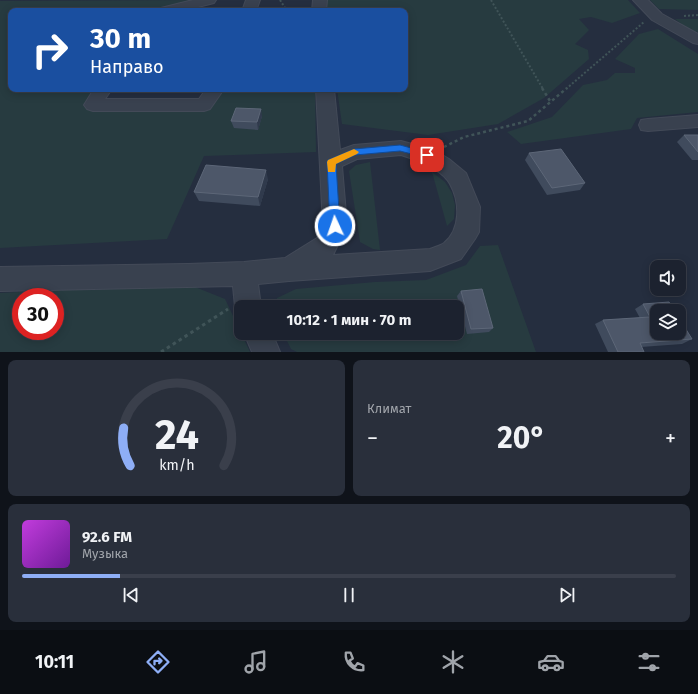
<!DOCTYPE html>
<html lang="ru">
<meta charset="utf-8">
<style>
body{margin:0;font-family:"Fira Sans",sans-serif;background:#292f3b;color:#f1f3f6;height:100vh;display:flex;flex-direction:column;font-size:15px;white-space:nowrap}
*{box-sizing:border-box;margin:0}
p{font-size:13px;color:#a0a4aa}
.icon{flex:none;width:22px;height:22px;fill:none;stroke:currentColor;stroke-width:2;stroke-linecap:round;stroke-linejoin:round}
.map{position:relative;height:352px;overflow:hidden}
.sheet{display:flex;flex-direction:column;gap:8px;padding:8px;background:#0f131a;flex:1}
.sheet>*{flex:none}
.banner{position:absolute;left:8px;top:8px;width:400px;height:84px;border-radius:8px;box-shadow:0 2px 10px #0003,0 0 0 1px #3a3f4b;background:#1a4fa0;color:#fff;overflow:hidden}
.buttons{position:absolute;left:650px;top:260px;display:grid;gap:8px}
.buttons a{display:grid;place-items:center;width:36px;height:36px;border-radius:8px;background:#1c222f;box-shadow:0 2px 10px #0003,0 0 0 1px #3a3f4b;font-size:20px}
.speed{position:absolute;left:12px;top:288px;display:flex;gap:8px;font-size:20px;font-weight:700;text-align:center}
.speed>*{display:grid;place-content:center;width:52px;height:52px;border-radius:50%;background:#1c222f;box-shadow:0 2px 10px #0003,0 0 0 1px #3a3f4b;line-height:1}
.speed .limit{border:6px solid #d22;background:#fff;color:#111}
.pin{position:absolute;display:grid;place-items:center;width:34px;height:34px;color:#fff;margin:-17px;border-radius:8px;box-shadow:0 2px 6px #0006}
.me{position:absolute;width:44px;margin:-22px;rotate:357deg;stroke-linejoin:round;filter:drop-shadow(0 0 3px #0008)}
.turn{display:flex;align-items:center;gap:14px;height:84px;padding:0 16px;font-size:18px}
.turn .icon{width:52px;height:52px;stroke-width:2.5}
.turn b{display:block;font-size:28px;line-height:34px}
.big{font-size:30px;font-weight:700;line-height:1.1}
.sheet .card{flex:1;display:flex;flex-direction:column;justify-content:center;gap:6px;min-width:0;padding:0 14px;border-radius:8px;background:#292f3b}
.sheet .dial{align-items:center;gap:0}
.dial svg{height:104px;overflow:visible;fill:none;stroke:#3a3f4b;stroke-width:7;stroke-linecap:round;text-anchor:middle}
.dial text{fill:#f1f3f6;stroke:none}
.song{display:flex;align-items:center;gap:12px}
.cover{width:48px;height:48px;border-radius:6px;background:linear-gradient(135deg,hsl(290 70% 55%),hsl(280 70% 35%))}
.played{height:4px;border-radius:2px;background:linear-gradient(90deg,#8eaef6 15%,#3a3f4b 15%)}
.keys{display:flex;justify-content:space-around;direction:ltr}
.heat{display:flex;justify-content:space-between;align-items:center;font-size:22px;direction:ltr}
.sheet .tiles{flex:1;display:grid;gap:8px;grid-template-columns:1fr 1fr}
.card:last-child{grid-column:span 2}
.trip{position:absolute;left:234px;top:300px;width:230px;height:40px;border-radius:8px;background:#1c222f;box-shadow:0 2px 10px #0003,0 0 0 1px #3a3f4b;font-weight:700;line-height:40px;text-align:center}
.tabs{display:flex;height:64px;justify-content:space-around;align-items:center;background:#0b0e13;color:#a0a4aa}
.tabs .icon{width:28px;height:28px}
.tabs .on{color:#8eaef6}
.tabs b{font-size:18px;color:#f1f3f6}
.map>svg:first-child{display:block}
.green{fill:#273b40;fill-rule:evenodd}
.lines{fill:none;stroke-linecap:round;stroke-linejoin:round}
.minor-casing{stroke:#434a58;stroke-width:2}
.path-far2{stroke:#405458;stroke-width:2;stroke-dasharray:2 2;stroke-linecap:butt}
.path-far1{stroke:#405458;stroke-width:2.5;stroke-dasharray:3 3;stroke-linecap:butt}
.path{stroke:#405458;stroke-width:3;stroke-dasharray:3.5 3.5;stroke-linecap:butt}
.minor{fill:#39414f;fill-rule:evenodd}
.wall{fill:#404b5d}
.shaded-wall{fill:#303a4c}
.building{fill:#4d5769;stroke:#5d6778}
.route{fill:#1a73e8;stroke:#114b97}
.slow{fill:#f59e0b}
</style>
<div class="map">
<svg width="698" height="352" viewBox="0 0 698 352">
<rect width="100%" height="100%" fill="#252e3f"/>
<!-- green -->
<g class="green">
<polygon points="209,0 166,11 11,11 11,89 103,89 93,105 204,105 215,89 315,89 316,152 204,156 167,239 0,248 0,1"/>
<polygon points="324,0 628,0 640,13 612,23 591,17 579,19 589,30 575,44 588,50 589,59 544,98 498,124 428,135 342,124 337,89 405,89 405,11 326,11"/>
<polygon points="650,0 698,0 698,10 659,9"/>
<polygon points="675,19 698,19 698,32 691,31"/>
<polygon points="658,29 698,54 698,112 637,118 631,129 521,144 507,132 552,117 583,85 607,80 615,73 635,73 635,68 615,59 639,34"/>
<polygon points="370,162 380,250 373,249 360,242 349,171 356,165"/>
<polygon points="432,172 445,182 452,193 455,205 454,219 447,226"/>
<polygon points="498,245 536,352 297,352 291,349 283,333 457,333 457,307 275,307 277,298 296,289 375,282 426,280 466,265 480,246"/>
<path d="M185,283l40,16 25,53h-250v-59zM21,297h34v34h-34z"/>
</g>
<g class="lines">
<!-- minor casing -->
<g class="minor-casing">
<g id="minor">
<polygon points="193,0 216,0 214,3 182,11 159,11 161,8"/>
<polygon points="246,0 260,0 256,11 242,11"/>
<polygon points="313,0 327,0 326,11 312,11"/>
<polygon points="633,0 648,0 662,14 698,34 698,44 693,43 652,20"/>
<polygon points="94,89 112,89 105,99 199,99 206,89 224,89 210,109 204,111 93,111 87,109 84,105"/>
<path d="M316,89h18l6,61 14,-5 47,-4 33,9 15,9 17,14 14,34 -1,25 -4,7 -14,20 -31,12 -141,10 -31,3 3,23h-20v10l-2,-1 -4,-9 -2,-21 -233,5v-24l188,-3 56,-2 41,-4 32,-20 6,-12zM401,155c16,5 41,14 49,29 10,18 11,45 -6,59 -4,3 -10,4 -14,6l-97,6 14,-29 -5,-60 15,-7z"/>
<polygon points="698,115 698,127 648,131 641,130 639,125 641,120 648,119"/>
<polygon points="244,333 272,333 280,352 252,352"/>
</g>
</g>
<!-- path-far2 -->
<g class="path-far2">
<polyline points="280,0 287,11"/>
<polyline points="491,0 543,89"/>
<polyline points="684,16 698,15"/>
<polyline points="566,89 644,22"/>
</g>
<!-- path-far1 -->
<g class="path-far1">
<polyline points="542,88 550,101"/>
<polyline points="444,147 464,137 528,121 567,88"/>
</g>
<!-- path -->
<polyline class="path" points="161,352 228,309"/>
<!-- minor -->
<use href="#minor" class="minor"/>
</g>
<!-- wall -->
<g class="wall">
<polygon points="262,116 258,130 234,128 231,121"/>
<polygon points="684,135 698,135 698,160 692,160 677,142"/>
<polygon points="529,153 585,183 580,190 547,195 525,160"/>
<polygon points="268,179 260,206 199,201 194,192"/>
<polygon points="461,291 493,328 489,332 467,334 457,296"/>
<polygon points="643,304 692,339 682,344 641,347 644,352 608,352 595,324 603,320 640,318 635,309"/>
</g>
<!-- shaded-wall -->
<g class="shaded-wall">
<polygon points="261,109 262,116 258,130 257,122"/>
<polygon points="266,170 268,179 260,206 258,197"/>
</g>
<!-- building -->
<g class="building">
<polygon points="236,108 261,109 257,122 231,121"/>
<polygon points="684,135 698,135 698,152"/>
<polygon points="561,149 585,183 552,188 529,153"/>
<polygon points="206,165 266,170 258,197 194,192"/>
<polygon points="482,289 493,328 471,329 461,291"/>
<polygon points="669,302 675,311 657,311 657,333 679,333 679,318 692,339 640,343 644,352 618,352 603,320 650,317 643,304"/>
</g>
<!-- route -->
<polygon class="route" points="400,145 430,153 431,155 427,158 400,151 355,155 336,164 340,226 338,229 335,231 331,229 330,226 327,162 328,160 354,149"/>
<!-- slow -->
<polygon class="slow" points="354,149 359,152 357,154 336,164 335,172 328,172 327,162 328,160"/>
</svg>
<div class="buttons">
<a><svg class="icon" aria-label="sound" viewBox="0 0 24 24"><path d="M4 9h4l5-4v14l-5-4H4zM17 9q2 3 0 6"/></svg></a>
<a><svg class="icon" aria-label="layers" viewBox="0 0 24 24"><path d="M12 4l9 5-9 5-9-5zM3 14l9 5 9-5"/></svg></a>
</div>
<div class="speed"><div class="limit">30</div></div>
<div class="pin" style="left:427px;top:155px;background:#d93025"><svg class="icon" aria-label="arrive" viewBox="0 0 24 24"><path d="M6 21V4h12l-3 4 3 4H6"/></svg></div>
<svg class="me" style="left:335px;top:226px" viewBox="-20 -20 40 40"><circle r="17" fill="#1a73e8" stroke="#fff" stroke-width="3"/><path d="M0-11L8 9 0 5-8 9z" fill="#fff"/></svg>
<div class="trip">10:12 · 1 мин · 70 m</div>
<div class="banner">
<div class="turn"><svg class="icon" aria-label="right" viewBox="0 0 24 24"><path d="M7 20v-9h11M14 6l5 5-5 5"/></svg><div><b>30 m</b>Направо</div></div>
</div>
</div>
<section class="sheet">
<div class="tiles">
<div class="card dial"><svg viewBox="0 0 100 80">
<path d="M14 69A42 42 0 1 1 86 69"/>
<path d="M14 69A42 42 0 0 1 9 40" stroke="#8eaef6"/>
<text x="50" y="56" font-size="32" font-weight="700">24</text>
<text x="50" y="72" font-size="11">km/h</text>
</svg></div>
<div class="card"><p>Климат</p>
<div class="heat"><a>−</a><b class="big">20°</b><a>+</a></div>
</div>
<div class="card">
<div class="song"><i class="cover"></i><div><b>92.6 FM</b><p>Музыка</p></div></div>
<div class="played"></div>
<div class="keys"><svg class="icon" aria-label="previous" viewBox="0 0 24 24"><path d="M18 5L8 12l10 7zM5 5v14"/></svg><svg class="icon" aria-label="pause" viewBox="0 0 24 24"><path d="M8 5v14M16 5v14"/></svg><svg class="icon" aria-label="next" viewBox="0 0 24 24"><path d="M6 5l10 7-10 7zM19 5v14"/></svg></div>
</div>
</div>
</section>
<nav class="tabs">
<b>10:11</b>
<svg class="icon on" aria-label="directions" viewBox="0 0 24 24"><path d="M12 3l9 9-9 9-9-9zM9 14v-3h6M13 9l2 2-2 2"/></svg>
<svg class="icon" aria-label="music" viewBox="0 0 24 24"><path d="M9 18V5l10-2v13"/><circle cx="6" cy="18" r="3"/><circle cx="16" cy="16" r="3"/></svg>
<svg class="icon" aria-label="phone" viewBox="0 0 24 24"><path d="M5 4h4l2 5-3 2q2 4 5 5l2-3 5 2v4C11 20 4 13 5 4z"/></svg>
<svg class="icon" aria-label="climate" viewBox="0 0 24 24"><path d="M12 3v18M4 7l16 10M4 17L20 7"/></svg>
<svg class="icon" aria-label="car" viewBox="0 0 24 24"><path d="M5 17H2v-5l4-1 3-4h7l3 4 3 1v5h-3M9 17h6M6 11h13"/><circle cx="7" cy="17" r="2"/><circle cx="17" cy="17" r="2"/></svg>
<svg class="icon" aria-label="filters" viewBox="0 0 24 24"><path d="M4 7h16M4 17h16"/><circle cx="9" cy="7" r="2"/><circle cx="15" cy="17" r="2"/></svg>
</nav>
